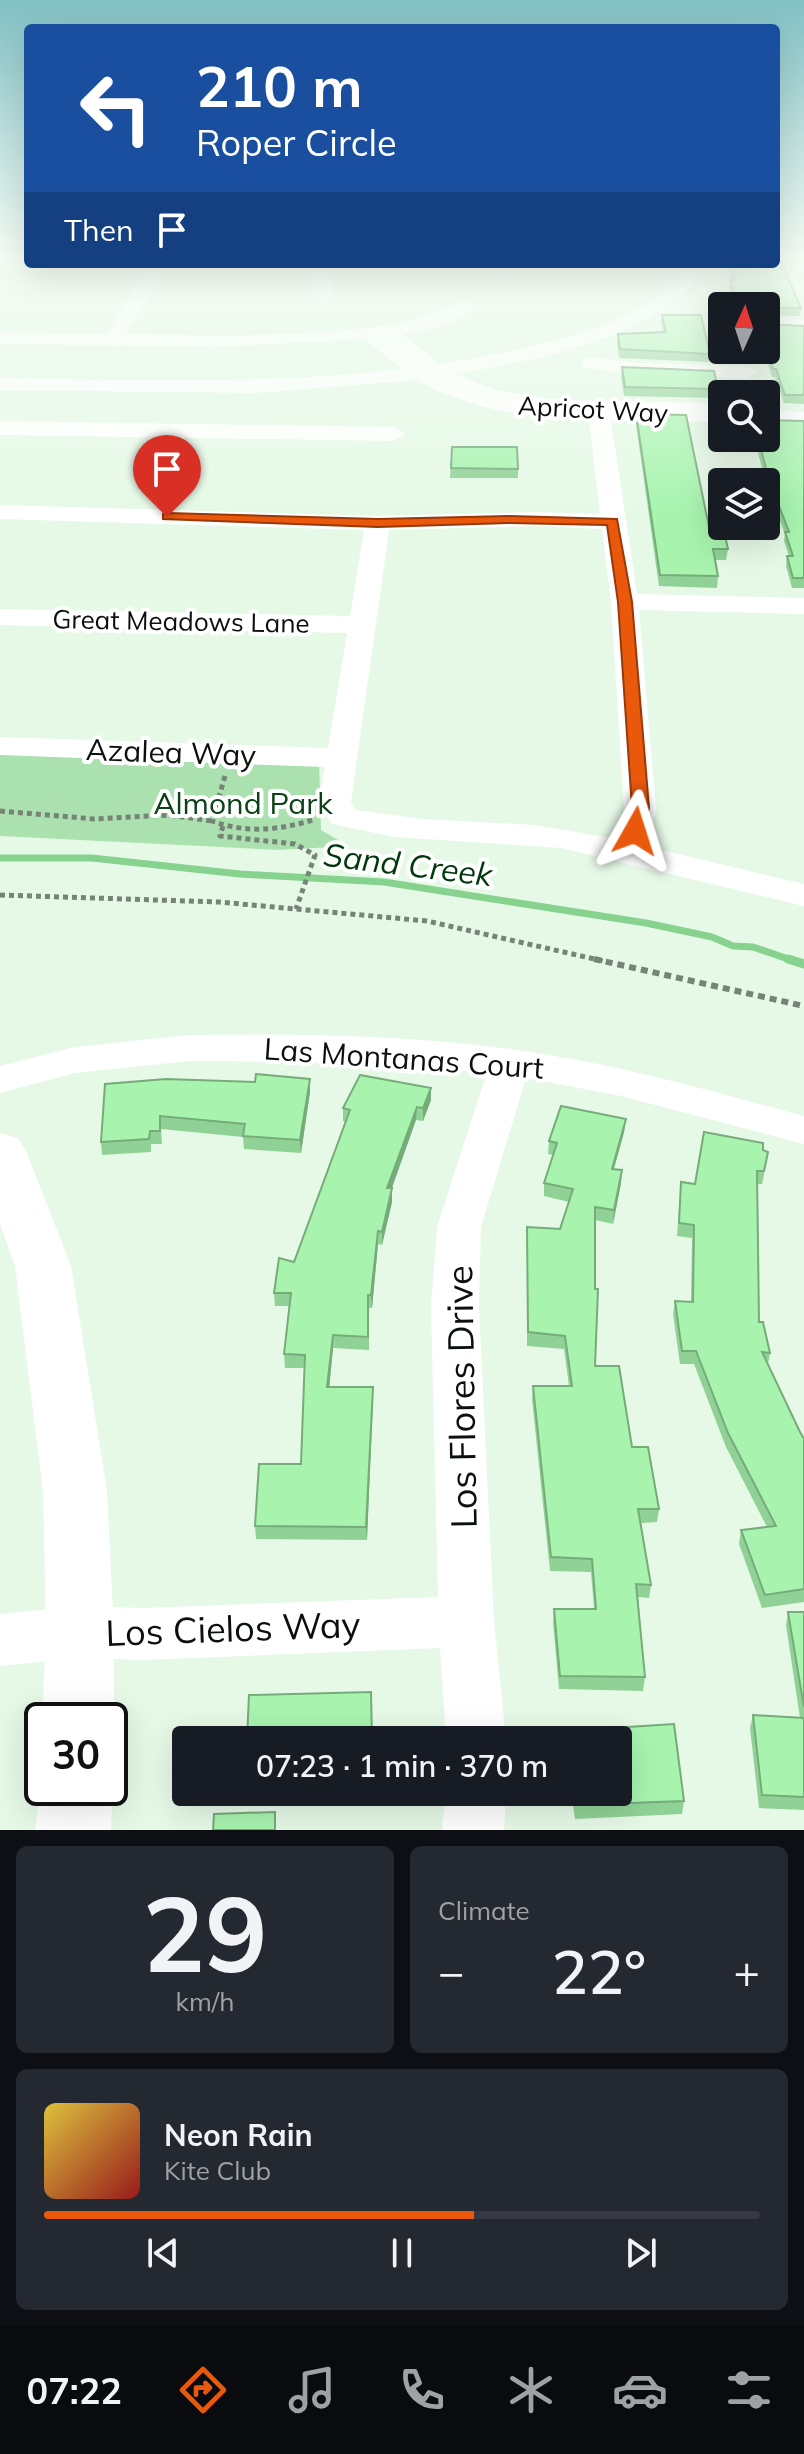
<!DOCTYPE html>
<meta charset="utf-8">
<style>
body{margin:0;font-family:Mulish,sans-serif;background:#242831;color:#f1f3f6;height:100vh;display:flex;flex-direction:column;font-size:30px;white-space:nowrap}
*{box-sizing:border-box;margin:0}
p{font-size:26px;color:#9ea1a6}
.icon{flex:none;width:44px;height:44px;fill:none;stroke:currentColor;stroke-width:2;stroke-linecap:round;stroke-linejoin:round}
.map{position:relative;height:1830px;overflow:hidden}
.details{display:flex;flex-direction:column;gap:16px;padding:16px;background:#0d0f14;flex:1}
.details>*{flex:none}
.top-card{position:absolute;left:24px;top:24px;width:756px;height:244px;border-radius:8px;box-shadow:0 8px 32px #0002;background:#1a4fa0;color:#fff;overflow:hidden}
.needle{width:52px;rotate:3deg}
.controls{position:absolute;left:708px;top:292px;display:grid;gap:16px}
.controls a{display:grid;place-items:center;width:72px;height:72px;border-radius:8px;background:#171b24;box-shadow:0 8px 32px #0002;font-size:40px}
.speed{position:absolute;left:24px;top:1702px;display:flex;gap:16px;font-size:40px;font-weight:700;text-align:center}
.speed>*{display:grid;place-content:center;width:104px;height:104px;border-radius:50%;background:#171b24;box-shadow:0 8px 32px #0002;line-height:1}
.speed .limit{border:4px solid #111;border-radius:12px;background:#fff;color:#111}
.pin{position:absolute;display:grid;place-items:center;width:68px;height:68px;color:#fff;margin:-82px -34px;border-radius:50% 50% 50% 0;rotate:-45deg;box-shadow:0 0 8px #0007}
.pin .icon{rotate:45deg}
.me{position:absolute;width:88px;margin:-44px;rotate:6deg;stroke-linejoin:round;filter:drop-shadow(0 0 6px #0008)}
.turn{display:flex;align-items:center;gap:28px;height:168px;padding:0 40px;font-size:36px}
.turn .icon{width:104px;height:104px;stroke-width:2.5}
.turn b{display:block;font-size:56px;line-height:68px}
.then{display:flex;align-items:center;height:76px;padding:0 40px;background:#0003;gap:16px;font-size:30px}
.big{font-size:60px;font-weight:600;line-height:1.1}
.details .widget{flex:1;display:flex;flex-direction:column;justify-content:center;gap:12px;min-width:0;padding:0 28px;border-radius:12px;background:#242831}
.details .dial{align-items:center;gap:0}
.dial b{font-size:104px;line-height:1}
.song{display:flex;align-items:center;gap:24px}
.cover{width:96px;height:96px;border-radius:12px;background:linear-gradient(135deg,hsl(50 70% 55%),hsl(0 70% 35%))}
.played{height:8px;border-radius:4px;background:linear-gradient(90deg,#ea580c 60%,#363941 60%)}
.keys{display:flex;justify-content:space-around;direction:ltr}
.heat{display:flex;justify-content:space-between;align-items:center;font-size:44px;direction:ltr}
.details .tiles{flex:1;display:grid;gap:16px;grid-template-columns:1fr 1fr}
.widget:last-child{grid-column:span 2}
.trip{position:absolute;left:172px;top:1726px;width:460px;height:80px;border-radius:8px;background:#171b24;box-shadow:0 8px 32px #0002;font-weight:600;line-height:80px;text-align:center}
.dock{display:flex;height:128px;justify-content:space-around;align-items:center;background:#090b0e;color:#9ea1a6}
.dock .icon{width:56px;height:56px}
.dock .current{color:#ea580c}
.dock b{font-size:36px;color:#f1f3f6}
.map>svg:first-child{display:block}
.green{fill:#aae1af}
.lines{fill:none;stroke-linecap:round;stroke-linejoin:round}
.stream-far1{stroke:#87d28e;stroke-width:7}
.stream{stroke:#87d28e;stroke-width:9}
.path-far1{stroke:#768377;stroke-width:5;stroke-dasharray:5 4;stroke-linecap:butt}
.path{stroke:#768377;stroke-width:6;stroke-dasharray:7 5;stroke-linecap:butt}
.minor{fill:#fff;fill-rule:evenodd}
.major{fill:#fff;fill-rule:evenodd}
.wall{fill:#90d296}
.shaded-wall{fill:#76ab7a}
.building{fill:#a8f4af;stroke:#76ab7a;stroke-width:2}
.route{fill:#ea580c;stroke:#983908;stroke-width:2}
.labels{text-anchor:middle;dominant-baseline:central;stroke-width:8;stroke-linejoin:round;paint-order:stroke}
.far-street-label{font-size:26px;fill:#0a100b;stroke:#fff}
.street-label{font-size:30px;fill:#0a100b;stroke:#fff}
.park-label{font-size:30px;fill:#0b4217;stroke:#fff}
.water-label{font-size:32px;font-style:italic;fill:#00380d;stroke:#fff}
.near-street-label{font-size:36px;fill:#0a100b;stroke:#fff}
</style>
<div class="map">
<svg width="804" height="1830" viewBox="0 0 804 1830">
<rect width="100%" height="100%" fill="#e6f9e7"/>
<!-- green -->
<polygon class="green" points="0,748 319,761 321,830 348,846 280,850 0,836"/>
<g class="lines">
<!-- stream-far1 -->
<polyline class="stream-far1" points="0,858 92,858 240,874 384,882 646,923 712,937 733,946 753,947 794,961"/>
<!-- stream -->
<polyline class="stream" points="788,959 804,964"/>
<!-- path-far1 -->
<g class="path-far1">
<path d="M225,776l-13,45c36,13 68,9 104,-2"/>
<polyline points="0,811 94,819 169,815 212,821"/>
<polyline points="223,826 220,836 295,844 315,855 296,909"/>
<polyline points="0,895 219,902 427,921 603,961"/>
</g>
<!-- path -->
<polyline class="path" points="594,959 804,1006"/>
<!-- minor -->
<g class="minor">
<polygon points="0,256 16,256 0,267"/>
<polygon points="794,256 804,256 804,263 798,262"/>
<path d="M150,264h18l-42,70c93,2 190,4 281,-12 18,-3 49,-23 64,-19l2,4c-16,18 -47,23 -71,27l38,30c64,-11 174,-30 223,-72 9,-8 17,-19 24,-28h19c-9,12 -20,29 -33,38 -61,45 -145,59 -218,72l41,16 59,10 167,3v19l-111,-1 26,173 167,4v16l-165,-4 17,198 -7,39 155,37v22l-243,-58 -166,-11 -63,-13 -13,-22 6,-35 -325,-12v-18l328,11 19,-115 -347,-8v-16l350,7 14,-86 -364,-11v-14l378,11 157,-4 65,2 -11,-94 -79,-7 -33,-8 -35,-12 -25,-13 -162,13 -255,-3v-12c135,2 268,7 402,-9l-38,-30 -147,8 -217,-3v-12l107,2zM535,526l67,3 9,73 13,206 -8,31 -82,-14 -111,-6 -67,-9 -5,-8 38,-272z"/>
<polygon points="313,264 331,264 332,297 330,301 316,301 314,297"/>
<polygon points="575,264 617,264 630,270 621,275 584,269"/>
<polygon points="766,318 804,319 804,331 766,330"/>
<polygon points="591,357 635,363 747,366 757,372 747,378 635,375 584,367 581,363 584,359"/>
<polygon points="766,410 804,412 804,426 766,424"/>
<polygon points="0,421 394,427 405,434 394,441 0,435"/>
<path d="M189,1035c119,-2 242,0 360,20 86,14 170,38 255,61v28l-183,-48 -95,-18 -45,149 -2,80 15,314 12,119h-60l-6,-92 -298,12 -62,-2 -80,8v-52l80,-8 62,2 296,-11 -7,-290 6,-80 50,-155 -182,-10 -116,-1 -114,12 -75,20v-27l75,-19z"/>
<polygon points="446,1792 506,1792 504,1830 442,1830"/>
</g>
<!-- major -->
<g class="major">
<polygon points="0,1133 18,1138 26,1151 71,1266 107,1491 114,1632 114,1720 110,1729 110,1720 42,1720 46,1632 43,1491 15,1266 0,1224"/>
<polygon points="42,1781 42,1788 110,1788 110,1781 113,1788 111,1830 35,1830"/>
</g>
</g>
<!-- wall -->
<g class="wall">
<polygon points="726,264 776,264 801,308 800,316 766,315 766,306 735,306 729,288 730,280 732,280"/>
<polygon points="662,315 710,354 709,362 619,358 617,342 618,334 663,332 661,323"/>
<polygon points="766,324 804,326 804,404 784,403 775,377 772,377 763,350 766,350"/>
<polygon points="622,367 718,389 717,398 624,396 621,376"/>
<polygon points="636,414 709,527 728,549 726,560 715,560 718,576 717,588 659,586 636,424"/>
<polygon points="804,421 804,588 792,588 786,566 787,556 789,556 784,541 785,534 768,490 754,438 766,438"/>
<polygon points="452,447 518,469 518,478 450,478"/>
<polygon points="310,1079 310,1092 301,1153 244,1149 243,1137 161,1129 162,1144 151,1144 151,1152 102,1155 101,1142 105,1084 255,1082"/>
<polygon points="431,1100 423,1121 416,1120 392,1188 392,1202 382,1245 378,1244 372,1308 369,1308 369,1350 333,1348 329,1387 373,1387 367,1540 256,1539 255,1526 301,1464 305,1368 285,1368 284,1354 289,1306 275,1306 274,1293 294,1262 345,1122 343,1121 343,1108"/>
<polygon points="626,1119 624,1132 614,1169 621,1183 613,1224 595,1220 595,1366 659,1509 657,1522 641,1523 651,1585 649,1598 638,1597 645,1677 643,1691 559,1689 553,1623 554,1609 594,1609 591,1572 550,1571 532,1399 533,1386 569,1386 564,1349 527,1346 527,1227 560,1229 569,1202 544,1196 544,1183 553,1155 548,1154 549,1141"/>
<polygon points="766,1165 762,1184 757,1184 759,1322 770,1353 768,1364 800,1432 804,1439 804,1602 762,1608 739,1544 741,1530 767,1527 726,1447 694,1364 680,1364 673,1314 675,1301 691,1302 692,1238 677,1236 681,1182 695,1184"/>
<polygon points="788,1612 804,1612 804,1810 759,1808 750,1728 753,1715 800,1718 786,1625"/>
<polygon points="612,1728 684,1801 682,1814 575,1819 571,1792 618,1792 618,1740 610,1740"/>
</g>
<!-- shaded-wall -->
<g class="shaded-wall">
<polygon points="310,1079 310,1092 301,1153 300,1140"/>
<polygon points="431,1088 431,1100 423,1121 423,1108"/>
<polygon points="417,1107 416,1120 387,1201 387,1188"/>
<polygon points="626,1119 624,1132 610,1182 612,1169"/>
<polygon points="622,1170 621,1183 613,1224 614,1210"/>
<polygon points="392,1188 392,1202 382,1245 382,1232"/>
<polygon points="378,1231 378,1244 372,1308 371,1295"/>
<polygon points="333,1335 333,1348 328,1401 327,1387"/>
<polygon points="373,1387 373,1400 367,1540 366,1527"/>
</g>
<!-- building -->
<g class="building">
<polygon points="776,256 779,256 801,308 766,308 766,306 739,306 730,280 735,280 730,264 776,264"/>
<polygon points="662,315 701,315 710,354 620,349 618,334 666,332"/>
<polygon points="766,324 804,326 804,395 785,395 776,369 773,369 766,347"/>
<polygon points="622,367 714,371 718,389 625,387"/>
<polygon points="636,414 686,415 709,527 723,527 728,549 713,549 718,576 660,575"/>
<polygon points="766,420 804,421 804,578 793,578 787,556 793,556 785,532 789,532 769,480 758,438 766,438"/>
<polygon points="452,447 517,447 518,469 451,468"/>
<polygon points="256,1074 310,1079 300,1140 243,1136 245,1124 160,1116 160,1131 150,1131 149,1139 101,1142 105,1084 166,1079 255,1082"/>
<polygon points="360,1075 431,1088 423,1108 417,1107 387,1188 392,1188 382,1232 378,1231 371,1295 368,1295 368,1337 333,1335 327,1387 373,1387 366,1527 255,1526 259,1464 301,1464 305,1355 284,1354 291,1293 274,1293 279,1258 294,1262 350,1110 343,1108"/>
<polygon points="561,1106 626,1119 612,1169 622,1170 614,1210 595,1207 595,1289 598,1289 595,1366 619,1366 632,1447 648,1447 659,1509 638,1509 651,1585 636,1584 645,1677 560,1676 554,1609 596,1609 592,1559 551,1557 533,1386 572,1386 565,1336 528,1332 527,1227 560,1229 573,1189 544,1183 557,1143 549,1141"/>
<polygon points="704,1132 763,1143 763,1150 768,1152 764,1171 757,1171 759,1322 763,1322 770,1353 762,1352 800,1432 804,1439 804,1589 765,1595 741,1530 776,1526 728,1433 696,1351 682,1351 675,1301 693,1302 694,1225 679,1223 681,1182 695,1184"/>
<polygon points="788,1612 804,1612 804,1707"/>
<polygon points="371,1692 372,1740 247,1740 249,1695"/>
<polygon points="753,1715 804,1718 804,1797 762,1795"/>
<polygon points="674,1724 684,1801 576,1805 574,1792 618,1792 618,1740 613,1740 612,1728"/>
<polygon points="275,1812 275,1830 213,1830 214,1814"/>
</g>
<!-- sky -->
<linearGradient id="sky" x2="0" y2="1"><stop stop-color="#81c0c4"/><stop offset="0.5" stop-color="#f4fcf4"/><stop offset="1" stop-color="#f4fcf4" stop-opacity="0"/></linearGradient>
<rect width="804" height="512" fill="url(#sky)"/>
<!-- route -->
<polygon class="route" points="167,513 378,519 509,516 617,519 632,602 649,808 643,831 635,836 626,831 632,808 618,602 607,525 509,523 378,527 163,519 163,514"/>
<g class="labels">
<!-- far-street labels -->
<g class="far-street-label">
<text transform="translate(593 409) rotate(3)">Apricot Way</text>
<text transform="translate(181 621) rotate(1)">Great Meadows Lane</text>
</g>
<!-- street labels -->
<g class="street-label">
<text transform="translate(171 752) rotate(2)">Azalea Way</text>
<text transform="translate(404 1058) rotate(4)">Las Montanas Court</text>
</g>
<!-- park labels -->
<g class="park-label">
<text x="243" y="803">Almond Park</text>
</g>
<!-- water labels -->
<g class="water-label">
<text transform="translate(408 864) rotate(7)">Sand Creek</text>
</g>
<!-- near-street labels -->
<g class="near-street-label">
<text transform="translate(461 1397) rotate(-91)">Los Flores Drive</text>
<text transform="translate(233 1628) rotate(-2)">Los Cielos Way</text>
</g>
</g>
</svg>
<div class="controls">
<a><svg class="needle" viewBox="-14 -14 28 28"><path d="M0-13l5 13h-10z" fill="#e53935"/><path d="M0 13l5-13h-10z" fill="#9ea1a6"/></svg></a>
<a><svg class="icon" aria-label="search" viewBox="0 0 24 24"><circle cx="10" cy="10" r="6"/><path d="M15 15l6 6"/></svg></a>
<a><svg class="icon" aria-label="layers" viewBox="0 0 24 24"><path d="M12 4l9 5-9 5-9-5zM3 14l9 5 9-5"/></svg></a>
</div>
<div class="speed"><div class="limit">30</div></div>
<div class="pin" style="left:167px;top:517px;background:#d93025"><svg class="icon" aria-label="arrive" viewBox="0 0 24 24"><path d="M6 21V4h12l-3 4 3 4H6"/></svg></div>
<svg class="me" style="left:635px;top:831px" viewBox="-20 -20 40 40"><path d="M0-17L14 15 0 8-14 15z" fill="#ea580c" stroke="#fff" stroke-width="4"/></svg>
<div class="trip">07:23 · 1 min · 370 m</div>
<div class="top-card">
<div class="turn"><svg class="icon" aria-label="left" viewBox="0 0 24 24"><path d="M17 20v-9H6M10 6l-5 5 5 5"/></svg><div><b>210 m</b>Roper Circle</div></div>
<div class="then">Then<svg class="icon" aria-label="arrive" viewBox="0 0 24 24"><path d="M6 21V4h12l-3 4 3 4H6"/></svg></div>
</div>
</div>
<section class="details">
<div class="tiles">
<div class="widget dial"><b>29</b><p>km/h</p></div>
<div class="widget"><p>Climate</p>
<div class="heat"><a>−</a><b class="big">22°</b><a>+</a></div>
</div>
<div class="widget">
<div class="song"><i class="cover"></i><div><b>Neon Rain</b><p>Kite Club</p></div></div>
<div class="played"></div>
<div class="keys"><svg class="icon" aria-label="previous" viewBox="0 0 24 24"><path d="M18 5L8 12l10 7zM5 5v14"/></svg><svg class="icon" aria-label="pause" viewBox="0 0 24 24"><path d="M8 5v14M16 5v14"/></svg><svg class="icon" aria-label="next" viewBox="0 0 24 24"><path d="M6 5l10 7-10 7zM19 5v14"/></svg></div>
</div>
</div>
</section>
<nav class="dock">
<b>07:22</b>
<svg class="icon current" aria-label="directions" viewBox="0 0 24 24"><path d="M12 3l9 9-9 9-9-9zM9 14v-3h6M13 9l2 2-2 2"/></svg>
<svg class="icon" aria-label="music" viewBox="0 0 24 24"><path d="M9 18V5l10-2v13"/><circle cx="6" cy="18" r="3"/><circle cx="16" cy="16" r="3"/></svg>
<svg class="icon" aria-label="phone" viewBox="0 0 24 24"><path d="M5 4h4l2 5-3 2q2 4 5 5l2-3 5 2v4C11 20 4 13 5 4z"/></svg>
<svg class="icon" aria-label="climate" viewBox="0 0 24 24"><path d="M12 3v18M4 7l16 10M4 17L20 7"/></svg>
<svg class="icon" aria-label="car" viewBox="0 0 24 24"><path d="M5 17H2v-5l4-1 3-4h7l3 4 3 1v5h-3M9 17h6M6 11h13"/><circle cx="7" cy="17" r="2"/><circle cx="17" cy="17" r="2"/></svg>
<svg class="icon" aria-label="filters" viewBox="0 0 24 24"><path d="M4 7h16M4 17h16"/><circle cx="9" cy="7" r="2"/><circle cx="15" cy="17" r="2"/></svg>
</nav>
